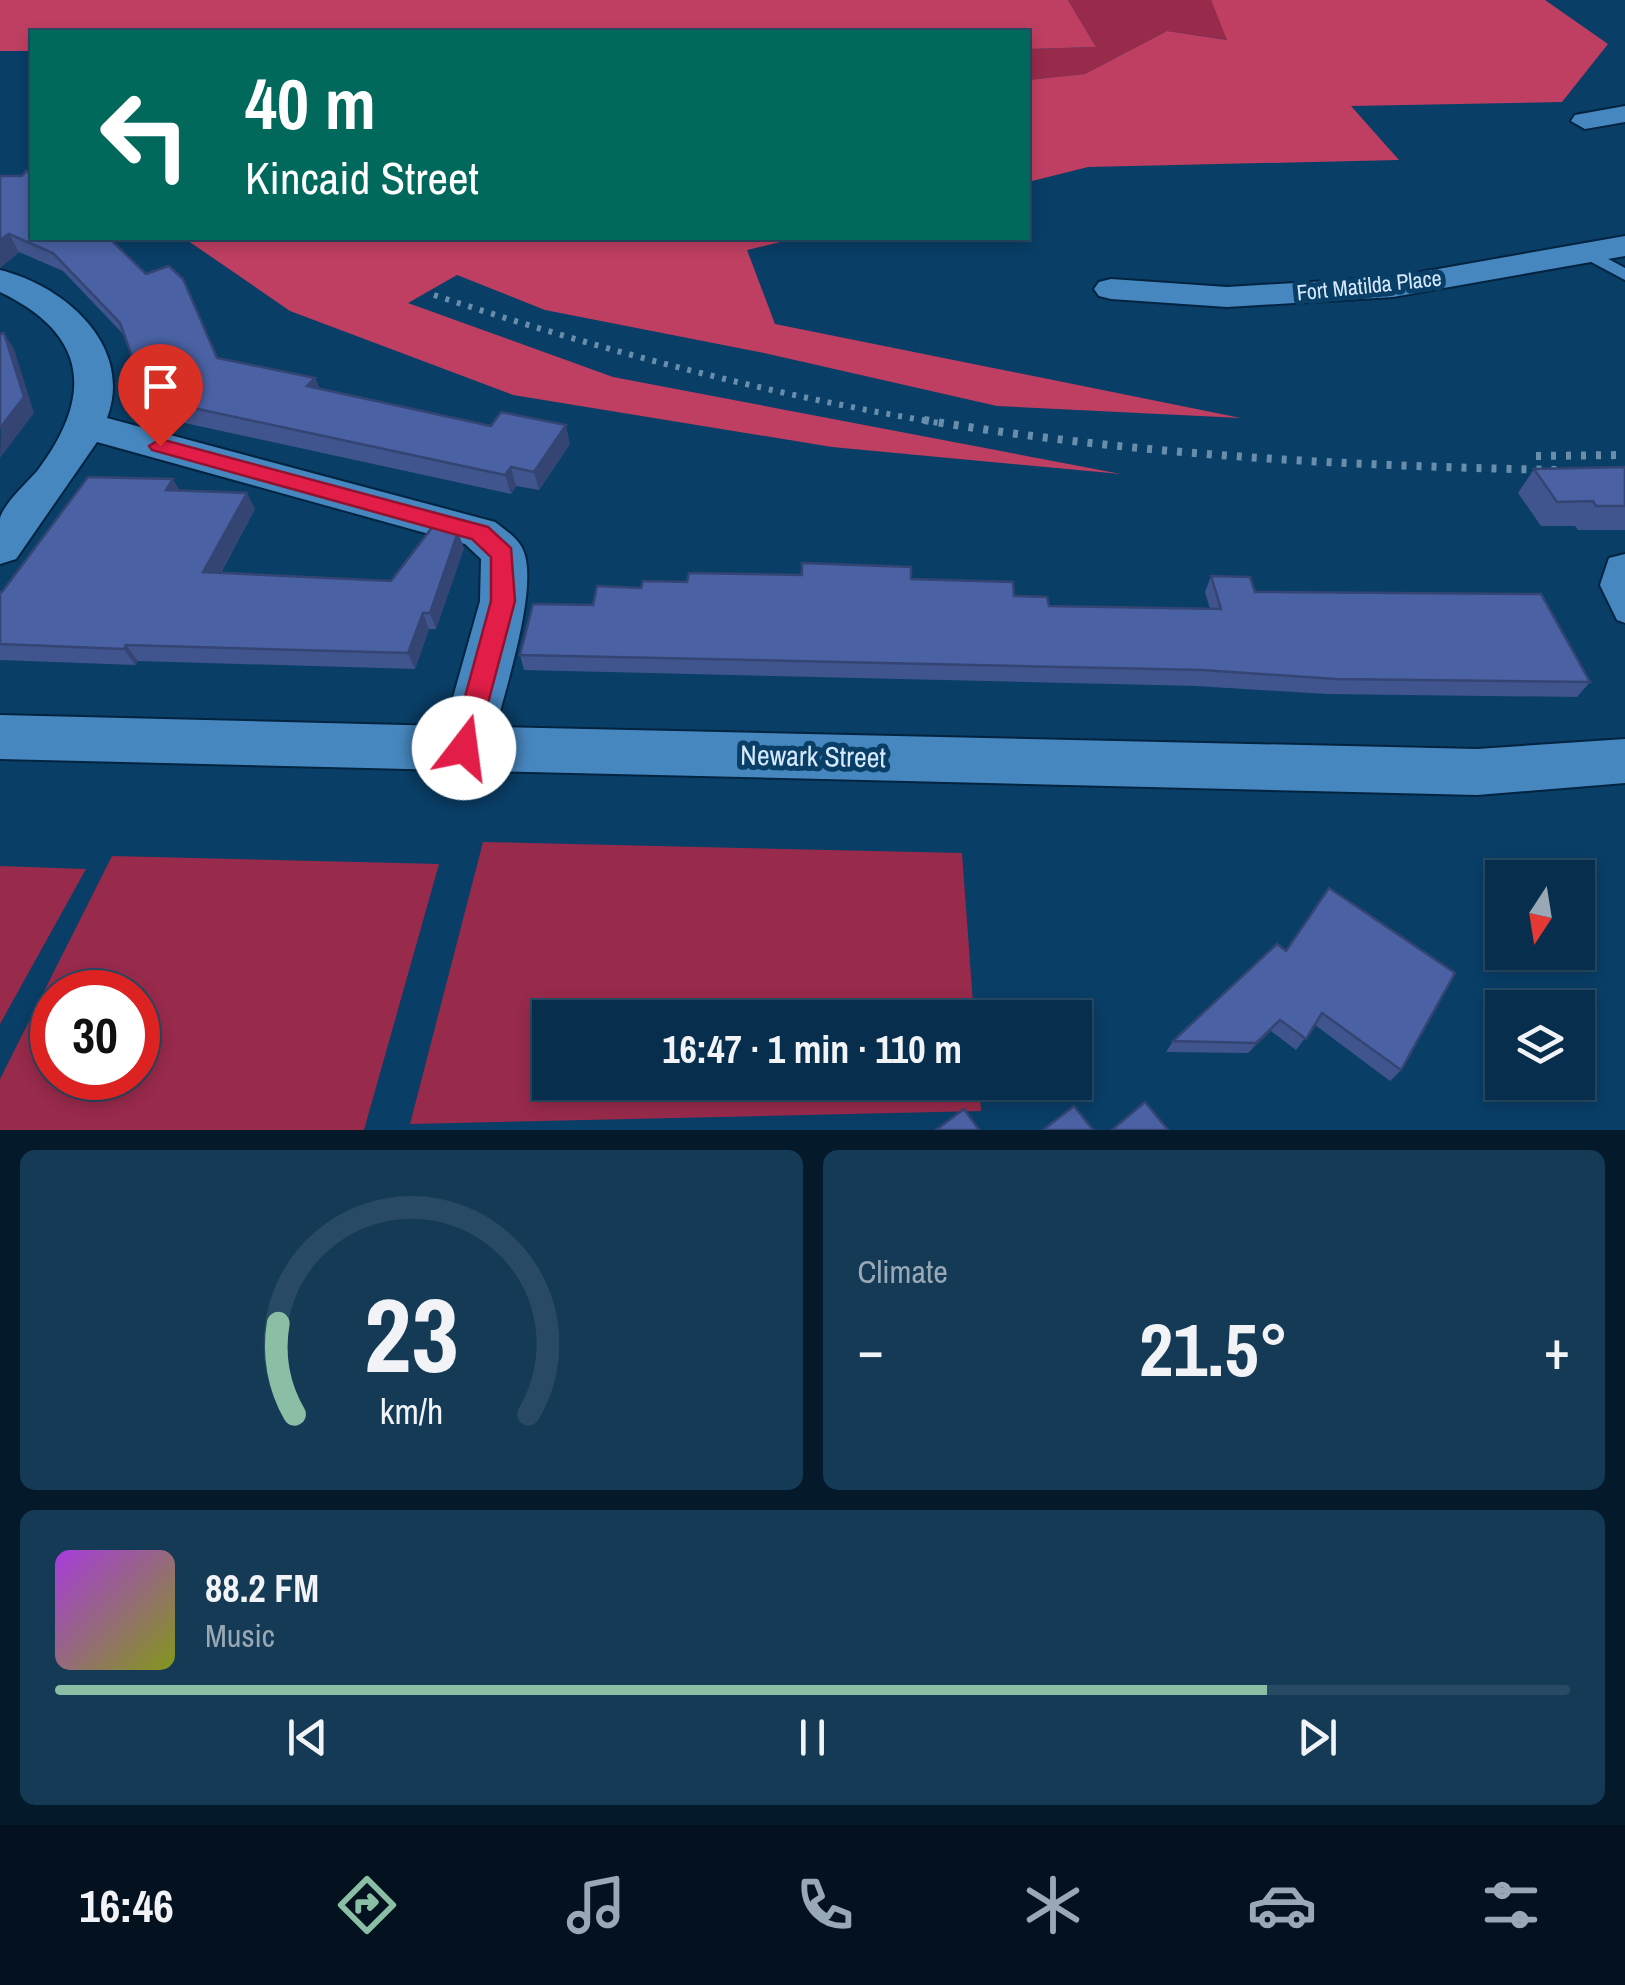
<!DOCTYPE html>
<meta charset="utf-8">
<style>
body{margin:0;font-family:"Archivo Narrow",sans-serif;background:#153a56;color:#f1f3f6;height:100vh;display:flex;flex-direction:column;font-size:38px;white-space:nowrap}
*{box-sizing:border-box;margin:0}
p{font-size:32px;color:#98a8b5}
.icon{flex:none;width:55px;height:55px;fill:none;stroke:currentColor;stroke-width:2;stroke-linecap:round;stroke-linejoin:round}
.map{position:relative;height:1130px;overflow:hidden}
.sheet{display:flex;flex-direction:column;gap:20px;padding:20px;background:#04192a;flex:1}
.sheet>*{flex:none}
.guide{position:absolute;left:30px;top:30px;width:1000px;height:210px;border-radius:0px;box-shadow:0 5px 15px #0003,0 0 0 2px #284a64;background:#00695c;color:#fff;overflow:hidden}
.needle{width:65px;rotate:192deg}
.controls{position:absolute;left:1485px;top:860px;display:grid;gap:20px}
.controls a{display:grid;place-items:center;width:110px;height:110px;border-radius:0px;background:#072e4c;box-shadow:0 5px 15px #0003,0 0 0 2px #284a64;font-size:50px}
.speed{position:absolute;left:30px;top:970px;display:flex;gap:20px;font-size:50px;font-weight:700;text-align:center}
.speed>*{display:grid;place-content:center;width:130px;height:130px;border-radius:50%;background:#072e4c;box-shadow:0 5px 15px #0003,0 0 0 2px #284a64;line-height:1}
.speed .limit{border:15px solid #d22;background:#fff;color:#111}
.pin{position:absolute;display:grid;place-items:center;width:85px;height:85px;color:#fff;margin:-102px -42px;border-radius:50% 50% 50% 0;rotate:-45deg;box-shadow:0 0 10px #0007}
.pin .icon{rotate:45deg}
.me{position:absolute;width:110px;margin:-55px;rotate:15deg;stroke-linejoin:round;filter:drop-shadow(0 0 8px #0008)}
.turn{display:flex;align-items:center;gap:35px;height:210px;padding:0 50px;font-size:45px}
.turn .icon{width:130px;height:130px;stroke-width:2.5}
.turn b{display:block;font-size:70px;line-height:85px}
.big{font-size:75px;font-weight:700;line-height:1.1}
.sheet .widget{flex:1;display:flex;flex-direction:column;justify-content:center;gap:15px;min-width:0;padding:0 35px;border-radius:15px;background:#153a56}
.sheet .dial{align-items:center;gap:0}
.dial svg{height:260px;overflow:visible;fill:none;stroke:#284a64;stroke-width:7;stroke-linecap:round;text-anchor:middle}
.dial text{fill:#f1f3f6;stroke:none}
.song{display:flex;align-items:center;gap:30px}
.cover{width:120px;height:120px;border-radius:15px;background:linear-gradient(135deg,hsl(280 70% 55%),hsl(70 70% 35%))}
.played{height:10px;border-radius:5px;background:linear-gradient(90deg,#8abfa5 80%,#284a64 80%)}
.keys{display:flex;justify-content:space-around;direction:ltr}
.heat{display:flex;justify-content:space-between;align-items:center;font-size:55px;direction:ltr}
.sheet .tiles{flex:1;display:grid;gap:20px;grid-template-columns:1fr 1fr}
.widget:last-child{grid-column:span 2}
.trip{position:absolute;left:532px;top:1000px;width:560px;height:100px;border-radius:0px;background:#072e4c;box-shadow:0 5px 15px #0003,0 0 0 2px #284a64;font-weight:700;line-height:100px;text-align:center}
.tab-bar{display:flex;height:160px;justify-content:space-around;align-items:center;background:#03121e;color:#98a8b5}
.tab-bar .icon{width:70px;height:70px}
.tab-bar .active{color:#8abfa5}
.tab-bar b{font-size:45px;color:#f1f3f6}
.map>svg:first-child{display:block}
.green{fill:#982a4b;fill-rule:evenodd}
.forest{fill:#be3f62}
.lines{fill:none;stroke-linecap:round;stroke-linejoin:round}
.lane-casing{stroke:#022440;stroke-width:4}
.street-casing{stroke:#022440;stroke-width:4}
.lane{fill:#4787bf;fill-rule:evenodd}
.street{fill:#4787bf;fill-rule:evenodd}
.rail-far1{stroke:#698eac;stroke-width:6;stroke-dasharray:4 8;stroke-linecap:butt}
.rail{stroke:#698eac;stroke-width:8;stroke-dasharray:5 10;stroke-linecap:butt}
.wall{fill:#40548d}
.shaded-wall{fill:#344573}
.building{fill:#4a62a4;stroke:#344573;stroke-width:2.5}
.route{fill:#e11d48;stroke:#92132f;stroke-width:2.5}
.labels{text-anchor:middle;dominant-baseline:central;stroke-width:10;stroke-linejoin:round;paint-order:stroke}
.far-street-label{font-size:22px;fill:#d6e9fc;stroke:#093e66}
.street-label{font-size:28px;fill:#d6e9fc;stroke:#093e66}
</style>
<div class="map">
<svg width="1625" height="1130" viewBox="0 0 1625 1130">
<rect width="100%" height="100%" fill="#093e66"/>
<!-- green -->
<g class="green">
<polygon points="1068,0 1211,0 1228,40 1167,31 1085,74 1028,80 1028,49 1096,47"/>
<polygon points="483,842 962,853 974,1017 550,1018 550,1082 979,1083 981,1111 410,1124"/>
<path d="M112,856l327,8 -75,266h-364v-51zM138,992v86h-86v-86z"/>
<polygon points="0,866 86,869 0,1024"/>
</g>
<!-- forest -->
<g class="forest">
<polygon points="0,0 1068,0 1096,47 1028,49 1028,32 32,32 32,51 0,51"/>
<polygon points="1211,0 1545,0 1608,44 1562,102 1351,106 1399,160 1088,167 1028,182 1028,80 1085,74 1167,31 1227,40"/>
<polygon points="184,238 797,238 747,250 775,324 1241,418 997,406 764,353 545,310 457,275 408,303 613,377 1121,474 832,447 513,395 290,311"/>
</g>
<g class="lines">
<!-- lane casing -->
<g class="lane-casing">
<g id="lane">
<polygon points="1586,247 1625,268 1625,280 1580,256 1578,252"/>
<polygon points="1625,554 1625,623 1617,620 1600,585 1609,558"/>
</g>
</g>
<!-- street casing -->
<g class="street-casing">
<g id="street">
<polygon points="1625,106 1625,122 1585,129 1571,121 1575,115"/>
<polygon points="1625,236 1625,256 1393,297 1227,307 1111,299 1099,296 1094,289 1099,282 1111,279 1227,287 1393,277"/>
<path d="M0,270c65,16 134,76 107,148l388,104c10,8 23,16 28,28 16,35 -17,137 -27,177l981,22 148,-10v44l-148,12 -1477,-36v-44l445,11 35,-125 1,-42 -16,-15 -368,-102 -81,117 -16,5c0,-13 0,-33 0,-46 5,-16 27,-35 38,-48 56,-75 50,-136 -38,-178z"/>
</g>
</g>
<!-- lane -->
<use href="#lane" class="lane"/>
<!-- street -->
<use href="#street" class="street"/>
<!-- rail-far1 -->
<path class="rail-far1" d="M434,295c166,55 332,99 505,128"/>
<!-- rail -->
<g class="rail">
<path d="M924,420c210,35 423,46 636,50"/>
<polyline points="1536,456 1625,455"/>
</g>
</g>
<!-- wall -->
<g class="wall">
<polygon points="22,176 218,358 315,378 320,389 570,444 539,490 516,486 511,494 157,417 147,398 125,336 63,271 19,252 0,268"/>
<polygon points="1625,467 1625,530 1578,530 1575,526 1541,526 1518,493 1534,469"/>
<polygon points="180,491 255,509 221,573 391,581 464,548 436,629 429,629 415,669 138,661 135,665 0,660 0,592"/>
<polygon points="1211,576 1255,592 1590,682 1577,697 1327,694 1196,686 524,670 520,655 593,605 641,588 687,582 911,579 1014,596 1049,606 1210,609 1205,592"/>
<polygon points="1277,944 1401,1070 1390,1081 1315,1025 1296,1050 1271,1031 1248,1053 1166,1052 1173,1041"/>
</g>
<!-- shaded-wall -->
<g class="shaded-wall">
<polygon points="9,234 19,252 0,268 0,240"/>
<polygon points="4,333 14,349 34,413 0,458"/>
<polygon points="315,378 323,396 307,386"/>
<polygon points="566,425 570,444 539,490 534,472"/>
<polygon points="511,467 516,486 511,494 505,475"/>
<polygon points="173,479 182,495 166,490"/>
<polygon points="247,493 255,509 212,588 203,572"/>
<polygon points="458,532 464,548 436,629 430,613"/>
<polygon points="423,613 429,629 415,669 408,653"/>
<polygon points="126,645 138,661 135,665 124,649"/>
<polygon points="1280,1020 1271,1031 1248,1053 1256,1043"/>
</g>
<!-- building -->
<g class="building">
<polygon points="26,171 32,173 32,238 109,238 146,274 169,266 183,279 217,358 315,378 307,386 491,426 501,412 566,425 534,472 511,467 505,475 147,398 120,323 53,253 9,234 0,240 0,176 22,176"/>
<polygon points="4,333 24,397 0,428 0,334"/>
<polygon points="1625,467 1625,506 1596,506 1593,501 1557,502 1534,469"/>
<polygon points="88,477 173,479 166,490 247,493 203,572 391,581 434,525 458,532 430,613 423,613 408,653 126,645 124,649 0,644 0,592 2,592"/>
<polygon points="802,563 911,567 911,579 1013,582 1014,596 1047,597 1049,606 1221,609 1211,576 1250,577 1255,592 1541,594 1590,682 1336,679 1202,670 520,655 533,604 593,605 597,586 641,588 643,581 687,582 689,573 802,575"/>
<polygon points="1329,888 1455,973 1401,1070 1322,1013 1306,1039 1280,1020 1256,1043 1173,1041 1277,944 1286,951"/>
<polygon points="1145,1102 1168,1130 1112,1130"/>
<polygon points="1074,1106 1093,1130 1043,1130"/>
<polygon points="964,1109 979,1130 936,1130"/>
</g>
<!-- route -->
<polygon class="route" points="160,439 488,527 511,548 515,601 474,756 464,759 455,756 451,748 491,601 491,557 472,539 152,450 149,446"/>
<g class="labels">
<!-- far-street labels -->
<g class="far-street-label">
<text transform="translate(1369 285) rotate(-6)">Fort Matilda Place</text>
</g>
<!-- street labels -->
<g class="street-label">
<text transform="translate(813 756) rotate(1)">Newark Street</text>
</g>
</g>
</svg>
<div class="controls">
<a><svg class="needle" viewBox="-14 -14 28 28"><path d="M0-13l5 13h-10z" fill="#e53935"/><path d="M0 13l5-13h-10z" fill="#98a8b5"/></svg></a>
<a><svg class="icon" aria-label="layers" viewBox="0 0 24 24"><path d="M12 4l9 5-9 5-9-5zM3 14l9 5 9-5"/></svg></a>
</div>
<div class="speed"><div class="limit">30</div></div>
<div class="pin" style="left:160px;top:446px;background:#d93025"><svg class="icon" aria-label="arrive" viewBox="0 0 24 24"><path d="M6 21V4h12l-3 4 3 4H6"/></svg></div>
<svg class="me" style="left:464px;top:748px" viewBox="-20 -20 40 40"><circle r="19" fill="#fff"/><path d="M0-13L10 11 0 6-10 11z" fill="#e11d48"/></svg>
<div class="trip">16:47 · 1 min · 110 m</div>
<div class="guide">
<div class="turn"><svg class="icon" aria-label="left" viewBox="0 0 24 24"><path d="M17 20v-9H6M10 6l-5 5 5 5"/></svg><div><b>40 m</b>Kincaid Street</div></div>
</div>
</div>
<section class="sheet">
<div class="tiles">
<div class="widget dial"><svg viewBox="0 0 100 80">
<path d="M14 69A42 42 0 1 1 86 69"/>
<path d="M14 69A42 42 0 0 1 9 41" stroke="#8abfa5"/>
<text x="50" y="56" font-size="32" font-weight="700">23</text>
<text x="50" y="72" font-size="11">km/h</text>
</svg></div>
<div class="widget"><p>Climate</p>
<div class="heat"><a>−</a><b class="big">21.5°</b><a>+</a></div>
</div>
<div class="widget">
<div class="song"><i class="cover"></i><div><b>88.2 FM</b><p>Music</p></div></div>
<div class="played"></div>
<div class="keys"><svg class="icon" aria-label="previous" viewBox="0 0 24 24"><path d="M18 5L8 12l10 7zM5 5v14"/></svg><svg class="icon" aria-label="pause" viewBox="0 0 24 24"><path d="M8 5v14M16 5v14"/></svg><svg class="icon" aria-label="next" viewBox="0 0 24 24"><path d="M6 5l10 7-10 7zM19 5v14"/></svg></div>
</div>
</div>
</section>
<nav class="tab-bar">
<b>16:46</b>
<svg class="icon active" aria-label="directions" viewBox="0 0 24 24"><path d="M12 3l9 9-9 9-9-9zM9 14v-3h6M13 9l2 2-2 2"/></svg>
<svg class="icon" aria-label="music" viewBox="0 0 24 24"><path d="M9 18V5l10-2v13"/><circle cx="6" cy="18" r="3"/><circle cx="16" cy="16" r="3"/></svg>
<svg class="icon" aria-label="phone" viewBox="0 0 24 24"><path d="M5 4h4l2 5-3 2q2 4 5 5l2-3 5 2v4C11 20 4 13 5 4z"/></svg>
<svg class="icon" aria-label="climate" viewBox="0 0 24 24"><path d="M12 3v18M4 7l16 10M4 17L20 7"/></svg>
<svg class="icon" aria-label="car" viewBox="0 0 24 24"><path d="M5 17H2v-5l4-1 3-4h7l3 4 3 1v5h-3M9 17h6M6 11h13"/><circle cx="7" cy="17" r="2"/><circle cx="17" cy="17" r="2"/></svg>
<svg class="icon" aria-label="filters" viewBox="0 0 24 24"><path d="M4 7h16M4 17h16"/><circle cx="9" cy="7" r="2"/><circle cx="15" cy="17" r="2"/></svg>
</nav>
